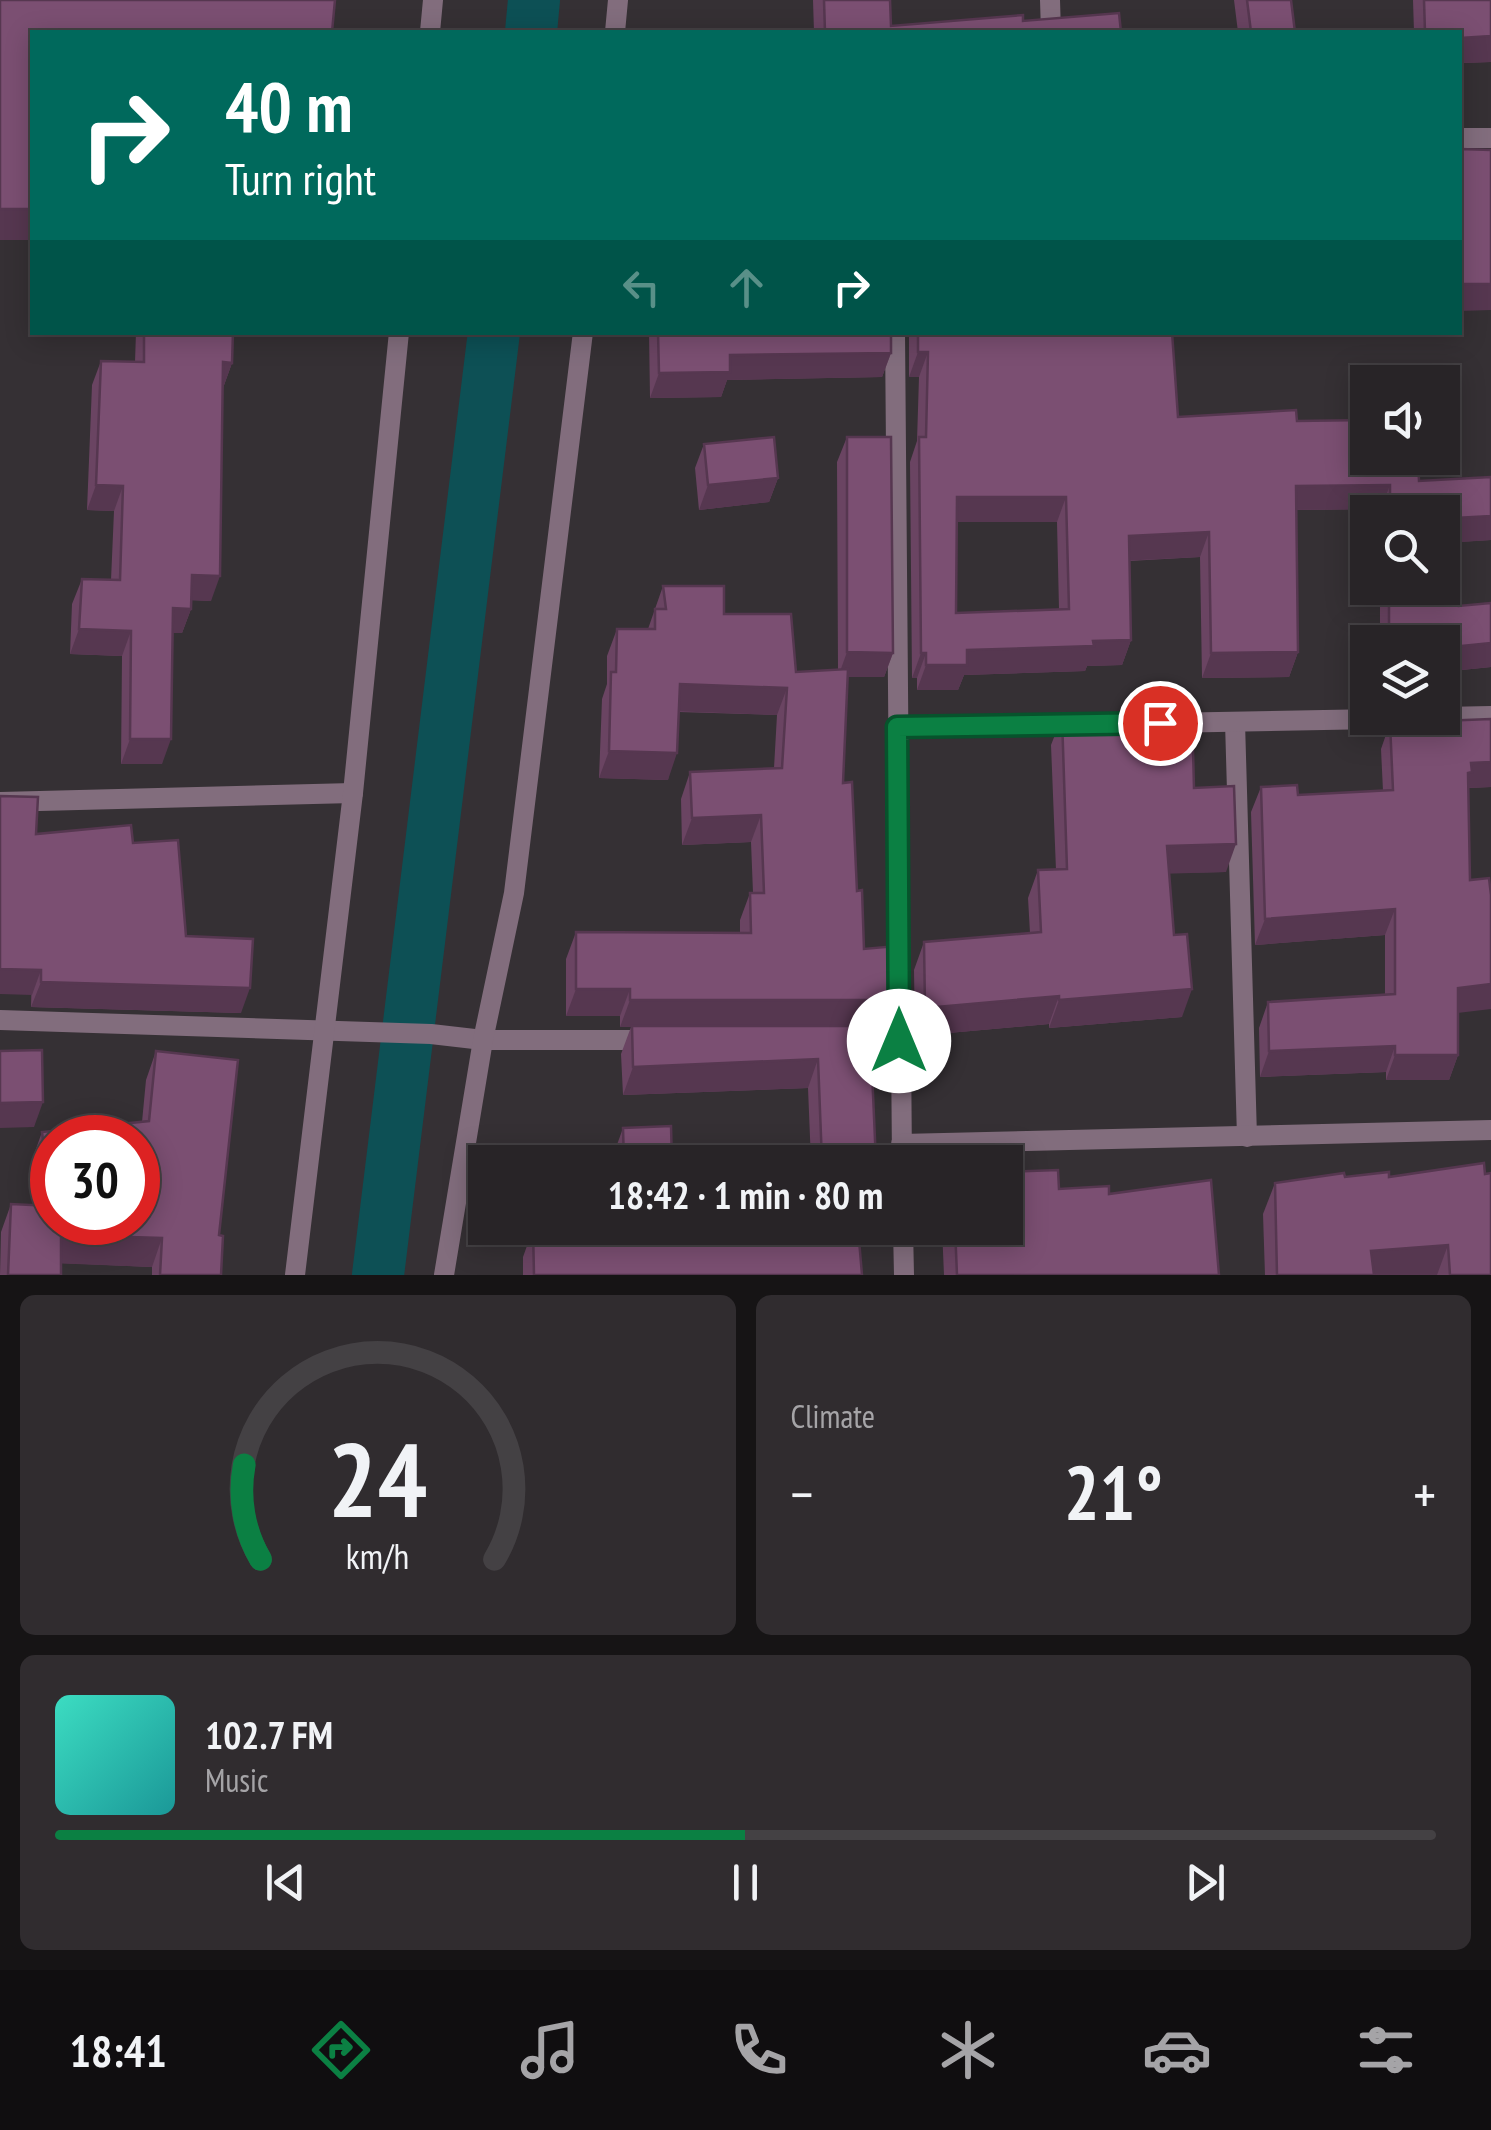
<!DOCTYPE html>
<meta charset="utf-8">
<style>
body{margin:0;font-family:"PT Sans Narrow",sans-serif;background:#302c2f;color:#f1f3f6;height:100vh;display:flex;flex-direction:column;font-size:38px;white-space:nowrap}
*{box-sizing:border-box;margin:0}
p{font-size:32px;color:#a5a4a7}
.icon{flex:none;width:55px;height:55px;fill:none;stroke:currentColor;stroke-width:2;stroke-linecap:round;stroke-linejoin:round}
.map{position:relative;height:1275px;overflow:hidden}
.sheet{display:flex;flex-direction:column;gap:20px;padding:20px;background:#161415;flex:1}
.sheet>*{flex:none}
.top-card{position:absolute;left:30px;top:30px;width:1432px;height:305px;border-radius:0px;box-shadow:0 5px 25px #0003,0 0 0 2px #444144;background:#00695c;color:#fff;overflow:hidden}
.buttons{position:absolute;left:1350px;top:365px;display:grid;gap:20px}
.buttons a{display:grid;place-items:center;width:110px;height:110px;border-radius:0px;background:#282427;box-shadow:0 5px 25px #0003,0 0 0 2px #444144;font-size:50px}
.speed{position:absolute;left:30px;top:1115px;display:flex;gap:20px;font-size:50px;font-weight:700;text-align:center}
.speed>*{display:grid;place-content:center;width:130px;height:130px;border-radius:50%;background:#282427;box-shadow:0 5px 25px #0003,0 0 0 2px #444144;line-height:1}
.speed .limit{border:15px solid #d22;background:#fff;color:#111}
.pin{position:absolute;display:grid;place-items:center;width:85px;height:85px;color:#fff;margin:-42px;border:5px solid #fff;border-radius:50%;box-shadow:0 2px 10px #0007}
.me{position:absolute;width:110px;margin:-55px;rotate:0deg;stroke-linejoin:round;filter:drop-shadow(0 0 8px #0008)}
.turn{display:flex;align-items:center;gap:35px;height:210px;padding:0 30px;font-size:45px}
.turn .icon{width:130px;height:130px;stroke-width:2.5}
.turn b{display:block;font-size:70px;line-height:85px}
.lanes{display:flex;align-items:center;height:95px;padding:0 30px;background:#0003;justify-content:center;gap:50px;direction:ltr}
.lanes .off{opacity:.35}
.big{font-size:75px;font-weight:700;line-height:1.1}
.sheet .widget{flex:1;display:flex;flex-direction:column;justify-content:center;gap:15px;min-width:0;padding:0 35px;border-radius:15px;background:#302c2f}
.sheet .dial{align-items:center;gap:0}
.dial svg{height:260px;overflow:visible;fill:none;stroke:#444144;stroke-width:7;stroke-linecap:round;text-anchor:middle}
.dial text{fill:#f1f3f6;stroke:none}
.song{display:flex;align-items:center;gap:30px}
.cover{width:120px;height:120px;border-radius:15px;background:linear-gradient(135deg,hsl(170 70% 55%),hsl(180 70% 35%))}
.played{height:10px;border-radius:5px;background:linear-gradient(90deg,#0b8043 50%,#444144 50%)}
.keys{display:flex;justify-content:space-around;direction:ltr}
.heat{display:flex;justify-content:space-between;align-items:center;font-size:55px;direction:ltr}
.sheet .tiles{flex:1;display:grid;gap:20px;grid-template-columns:1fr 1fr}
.widget:last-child{grid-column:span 2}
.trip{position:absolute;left:468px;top:1145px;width:555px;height:100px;border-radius:0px;background:#282427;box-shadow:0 5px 25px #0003,0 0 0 2px #444144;font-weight:700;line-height:100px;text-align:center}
.tabs{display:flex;height:160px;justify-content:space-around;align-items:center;background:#100e10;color:#a5a4a7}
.tabs .icon{width:70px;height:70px}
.tabs .current{color:#0b8043}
.tabs b{font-size:45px;color:#f1f3f6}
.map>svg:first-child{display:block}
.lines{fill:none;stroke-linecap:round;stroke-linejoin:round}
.canal{stroke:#0d5055;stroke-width:52}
.minor{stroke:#826d7d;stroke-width:20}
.wall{fill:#6a4462;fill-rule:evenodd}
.shaded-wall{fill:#563750}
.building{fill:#7b4f72;stroke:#563750;stroke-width:2.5;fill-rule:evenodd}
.route-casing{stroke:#07532c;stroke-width:25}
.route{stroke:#0b8043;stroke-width:18}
</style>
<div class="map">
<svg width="1491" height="1275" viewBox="0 0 1491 1275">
<rect width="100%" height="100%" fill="#353034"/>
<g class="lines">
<!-- canal -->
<g class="canal">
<polyline points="531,32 534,0"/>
<polyline points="378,1275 494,332"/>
</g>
<!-- minor -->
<g class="minor">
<polyline points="1050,0 1051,32"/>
<polyline points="430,32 433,0"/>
<polyline points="615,32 618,0"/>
<polyline points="1460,138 1491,138"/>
<polyline points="895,332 902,1162"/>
<polyline points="1442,717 1491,716"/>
<polyline points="1235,722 1247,1137"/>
<polyline points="1164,723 1432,718"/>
<polyline points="897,727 1085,724"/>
<polyline points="0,802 353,793"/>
<polyline points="0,1020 431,1034 483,1040 652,1040"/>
<polyline points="846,1041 899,1041"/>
<polyline points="901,1144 1491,1130"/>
<polyline points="903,1228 904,1275"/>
<polyline points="295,1275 353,793 399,332"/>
<polyline points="444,1275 483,1040 514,893 583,332"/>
</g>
</g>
<!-- wall -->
<g class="wall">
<polygon points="813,0 890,0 891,26 1023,21 1121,32 814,32"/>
<polygon points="1234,0 1291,0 1295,32 1238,32"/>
<polygon points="1413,0 1491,0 1491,62 1460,63 1460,32 1414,32"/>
<polygon points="136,332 233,332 232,363 223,388 211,601 191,600 191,609 182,633 172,633 162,764 121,764 122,656 70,654 72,604 82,579 111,580 114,511 87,510 92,385 101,361 135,362"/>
<polygon points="649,332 891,332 891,353 882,377 727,380 721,397 650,398"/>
<path d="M909,332h263l6,85 118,-7 1,11 71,-1v38h50l1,23 72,-4v63l-34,2 2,64 32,-3v64l-49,5v-30h-62v-54h62v-76h-61v-3l-85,1 2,142 -9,25 -87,1 -2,-121 -71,4 2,79 -9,25 -35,1 -2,5 -121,4 -6,15h-41v-12h-5l-2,-216 7,-21 2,-64h-10zM957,522h100l2,87 -103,4z"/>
<polygon points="847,437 893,653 884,677 848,677 843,783 864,949 887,1027 870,1027 876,1162 811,1162 808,1088 623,1095 621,1054 631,1027 620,1027 620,1016 566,1016 566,959 576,932 740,933 740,920 750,893 753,893 751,842 682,845 681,799 690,772 774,768 777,715 679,712 668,780 599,778 602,699 607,684 607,656 617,629 648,629 663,586 724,614 796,672 838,670 837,462"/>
<polygon points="704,444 778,478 769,502 699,510 695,468"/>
<polygon points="1062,717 1194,788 1226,872 1169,873 1182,1017 1049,1028 1049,1024 915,1036 914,970 924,942 1030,933 1028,898 1038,870 1056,870 1051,745"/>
<polygon points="1491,719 1491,787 1468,788 1458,1013 1458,1055 1449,1080 1386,1080 1386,1072 1260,1077 1259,1028 1268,1002 1385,995 1385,935 1255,945 1251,812 1261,787 1298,795 1383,791 1381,749 1390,723"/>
<polygon points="36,834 133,843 186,936 241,1013 31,1007"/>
<polygon points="156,1051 219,1235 221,1275 152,1275 152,1267 61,1263 61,1275 0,1275 1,1232 11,1204 37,1205 32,1160 42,1132 142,1122 146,1080"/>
<polygon points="623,1128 672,1162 613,1162 613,1156"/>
<polygon points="1485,1174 1491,1275 1265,1275 1263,1214 1275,1183 1345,1177"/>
<polygon points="1059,1189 1109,1194 1219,1275 944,1275 942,1228 1005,1228"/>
<polygon points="533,1229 867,1231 859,1232 862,1275 523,1275 523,1257"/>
</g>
<!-- shaded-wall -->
<g class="shaded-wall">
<polygon points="1491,36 1491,62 1460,63 1460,38"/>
<rect x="0" y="209" width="32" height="31"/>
<polygon points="1460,284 1491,284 1491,310 1460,311"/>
<polygon points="918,352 928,352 919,377 909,377"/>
<polygon points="891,353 882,377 727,380 721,397 650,398 659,373 730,355"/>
<polygon points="223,362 232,363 223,388"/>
<polygon points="778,478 769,502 699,510 708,485"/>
<polygon points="96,485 123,486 114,511 87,510"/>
<polygon points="1390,485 1381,509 1287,510 1296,486"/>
<polygon points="957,497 1066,497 1057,522 948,522"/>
<polygon points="1491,516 1491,540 1447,543 1456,518"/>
<polygon points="1209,532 1200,557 1120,561 1129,536"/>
<polygon points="192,575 220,576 211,601 183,600"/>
<polygon points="173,608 191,609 182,633 164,633"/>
<polygon points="79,629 131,631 122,656 70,654"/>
<polygon points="1131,640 1122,665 1087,666 1085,671 964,675 958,690 917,690 926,665 967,650 1093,641"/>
<polygon points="1491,643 1491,667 1442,672 1442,648"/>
<polygon points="847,652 893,653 884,677 838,677"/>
<polygon points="1298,652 1289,677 1202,678 1211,653"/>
<polygon points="921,653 926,653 917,678 912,678"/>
<polygon points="680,684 787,688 777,715 670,711"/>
<polygon points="130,739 171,739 162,764 121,764"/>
<polygon points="609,751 677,753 668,780 599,778"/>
<polygon points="1491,762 1491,787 1466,788 1458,798 1471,763"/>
<polygon points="761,815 751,842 682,845 692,818"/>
<polygon points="1236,844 1226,872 1157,874 1167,846"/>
<polygon points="1395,909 1385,935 1255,945 1265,919"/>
<polygon points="0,969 41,970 32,995 0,994"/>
<polygon points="41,982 250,988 241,1013 31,1007"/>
<polygon points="1491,984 1491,1009 1449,1014 1458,988"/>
<polygon points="576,989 630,989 620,1016 566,1016"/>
<polygon points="1192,989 1182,1017 1049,1028 1059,1000"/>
<polygon points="1059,996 1049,1024 915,1036 925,1008"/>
<polygon points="630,1000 897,1000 887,1027 620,1027"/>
<polygon points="1395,1046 1386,1072 1260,1077 1269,1051"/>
<polygon points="1395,1055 1458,1055 1449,1080 1386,1080"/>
<polygon points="818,1059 808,1088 623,1095 633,1067"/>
<polygon points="43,1102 34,1127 0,1128 0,1103"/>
<polygon points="848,1228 868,1228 867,1231 846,1232"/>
<polygon points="61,1235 162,1238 152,1267 50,1263"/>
<polygon points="1448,1245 1437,1275 1363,1275 1371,1251"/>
</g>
<!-- building -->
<g class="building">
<polygon points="0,0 335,0 332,32 32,32 32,209 0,209"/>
<polygon points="824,0 890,0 891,26 1023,15 1023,21 1119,13 1121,32 825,32"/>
<polygon points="1247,0 1291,0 1295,32 1251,32"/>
<polygon points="1424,0 1491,0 1491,36 1460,38 1460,32 1425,32"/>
<polygon points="1460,149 1491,150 1491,284 1460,284"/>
<polygon points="144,332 233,332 232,363 223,362 220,576 192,575 191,609 173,608 171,739 130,739 131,631 79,629 82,579 120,580 123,486 96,485 101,361 144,362"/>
<polygon points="658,332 891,332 891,353 730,355 730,372 659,373"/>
<path d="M918,332h254l6,85 118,-7 1,11 71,-1v38h50l1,23 72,-4v39l-35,2 3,88 32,-3v40l-49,5v-6h-53v-54h53v-76h-52v-27l-94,1 2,166 -87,1 -2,-121 -80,4 2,104 -38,1 1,5 -127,4v15h-41v-12h-5l-2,-216h7l2,-85h-10zM957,497h109l3,112 -113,4z"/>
<polygon points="774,437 778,478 708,485 704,444"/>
<polygon points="847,437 891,437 893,653 847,652"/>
<polygon points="663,586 724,586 724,614 791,614 796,672 848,669 843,783 852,782 857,891 862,890 864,949 896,946 897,1000 630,1000 630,989 576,989 576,932 751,933 750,893 764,893 761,815 692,818 690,772 782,768 787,688 680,684 677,753 609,751 611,672 616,672 617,629 655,629 655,609 666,609"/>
<polygon points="1192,712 1194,788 1234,786 1236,844 1167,846 1174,935 1187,934 1192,989 1059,1000 1059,996 925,1008 924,942 1041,932 1038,870 1067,869 1062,717"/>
<polygon points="1491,719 1491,762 1471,763 1472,772 1468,773 1470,880 1489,878 1491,895 1491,984 1458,988 1458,1055 1395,1055 1395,1046 1269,1051 1268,1002 1395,994 1395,909 1265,919 1261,787 1297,785 1298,795 1393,790 1390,723"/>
<polygon points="0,796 38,797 36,834 131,825 133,843 178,840 186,936 253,939 250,988 41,982 41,970 0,969"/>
<polygon points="632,1026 870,1026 876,1162 822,1162 818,1059 633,1067"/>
<polygon points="42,1050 43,1102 0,1103 0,1051"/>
<path d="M156,1051l82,9 -19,175 4,1 -2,39h-61l2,-37 -101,-3v40h-53l3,-71 40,2 -9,-74 107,-11zM52,1138h86v84h-86z"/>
<polygon points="671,1126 672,1162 624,1162 623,1128"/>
<polygon points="1484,1163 1485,1174 1491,1173 1491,1275 1450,1275 1448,1245 1371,1251 1374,1275 1277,1275 1275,1183 1344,1173 1345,1177 1389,1172 1389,1177"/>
<polygon points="1058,1170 1059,1189 1109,1186 1109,1194 1211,1180 1219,1275 957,1275 955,1228 1005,1228 1005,1172"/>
<polygon points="577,1228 858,1228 862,1275 534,1275 533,1229"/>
</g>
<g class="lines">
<!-- route casing -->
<g class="route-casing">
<polyline id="route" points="899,1041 897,727 1160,723"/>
</g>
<!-- route -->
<use href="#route" class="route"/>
</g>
</svg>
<div class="buttons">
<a><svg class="icon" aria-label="sound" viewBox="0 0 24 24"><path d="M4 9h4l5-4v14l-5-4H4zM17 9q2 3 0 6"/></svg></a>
<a><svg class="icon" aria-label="search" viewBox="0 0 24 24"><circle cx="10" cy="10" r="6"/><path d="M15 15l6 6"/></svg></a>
<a><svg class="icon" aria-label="layers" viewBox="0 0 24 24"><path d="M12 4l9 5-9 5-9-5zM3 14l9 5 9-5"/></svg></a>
</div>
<div class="speed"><div class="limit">30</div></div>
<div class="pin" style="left:1160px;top:723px;background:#d93025"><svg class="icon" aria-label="arrive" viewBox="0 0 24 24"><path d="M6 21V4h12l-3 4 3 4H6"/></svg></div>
<svg class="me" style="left:899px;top:1041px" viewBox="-20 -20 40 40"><circle r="19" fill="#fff"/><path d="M0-13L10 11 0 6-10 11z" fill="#0b8043"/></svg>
<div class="trip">18:42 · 1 min · 80 m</div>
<div class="top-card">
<div class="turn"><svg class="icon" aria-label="right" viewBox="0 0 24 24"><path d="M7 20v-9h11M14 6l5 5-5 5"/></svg><div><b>40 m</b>Turn right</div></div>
<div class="lanes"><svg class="icon off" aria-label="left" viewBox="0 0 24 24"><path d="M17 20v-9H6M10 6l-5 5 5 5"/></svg><svg class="icon off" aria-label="ahead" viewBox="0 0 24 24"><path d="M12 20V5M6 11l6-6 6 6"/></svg><svg class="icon" aria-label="right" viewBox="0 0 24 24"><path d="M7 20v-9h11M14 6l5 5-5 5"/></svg></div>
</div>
</div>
<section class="sheet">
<div class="tiles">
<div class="widget dial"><svg viewBox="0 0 100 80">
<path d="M14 69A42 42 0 1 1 86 69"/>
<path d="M14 69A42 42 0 0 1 9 40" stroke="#0b8043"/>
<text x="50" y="56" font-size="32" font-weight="700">24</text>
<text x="50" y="72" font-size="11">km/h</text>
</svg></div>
<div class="widget"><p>Climate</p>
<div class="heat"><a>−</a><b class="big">21°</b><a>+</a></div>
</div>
<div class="widget">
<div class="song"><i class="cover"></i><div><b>102.7 FM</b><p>Music</p></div></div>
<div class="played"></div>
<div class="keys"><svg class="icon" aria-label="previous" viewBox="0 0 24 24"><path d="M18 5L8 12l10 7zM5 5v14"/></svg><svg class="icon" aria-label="pause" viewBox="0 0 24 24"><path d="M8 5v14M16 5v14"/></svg><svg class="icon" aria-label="next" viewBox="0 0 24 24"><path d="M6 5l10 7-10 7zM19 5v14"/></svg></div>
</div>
</div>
</section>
<nav class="tabs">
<b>18:41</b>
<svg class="icon current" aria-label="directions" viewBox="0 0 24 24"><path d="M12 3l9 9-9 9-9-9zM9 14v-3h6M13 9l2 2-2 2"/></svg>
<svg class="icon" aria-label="music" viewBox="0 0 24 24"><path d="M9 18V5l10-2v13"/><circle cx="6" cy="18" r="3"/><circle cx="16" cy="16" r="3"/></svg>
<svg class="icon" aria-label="phone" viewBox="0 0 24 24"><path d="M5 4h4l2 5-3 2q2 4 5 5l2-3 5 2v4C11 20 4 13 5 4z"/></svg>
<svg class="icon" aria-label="climate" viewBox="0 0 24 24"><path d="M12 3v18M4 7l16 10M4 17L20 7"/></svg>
<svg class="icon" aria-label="car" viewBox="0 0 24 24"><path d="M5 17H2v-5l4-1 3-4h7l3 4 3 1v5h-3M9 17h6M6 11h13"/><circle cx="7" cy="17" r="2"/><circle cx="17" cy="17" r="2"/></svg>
<svg class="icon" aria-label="filters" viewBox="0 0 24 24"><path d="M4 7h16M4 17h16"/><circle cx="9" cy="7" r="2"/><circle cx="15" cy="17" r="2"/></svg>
</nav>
